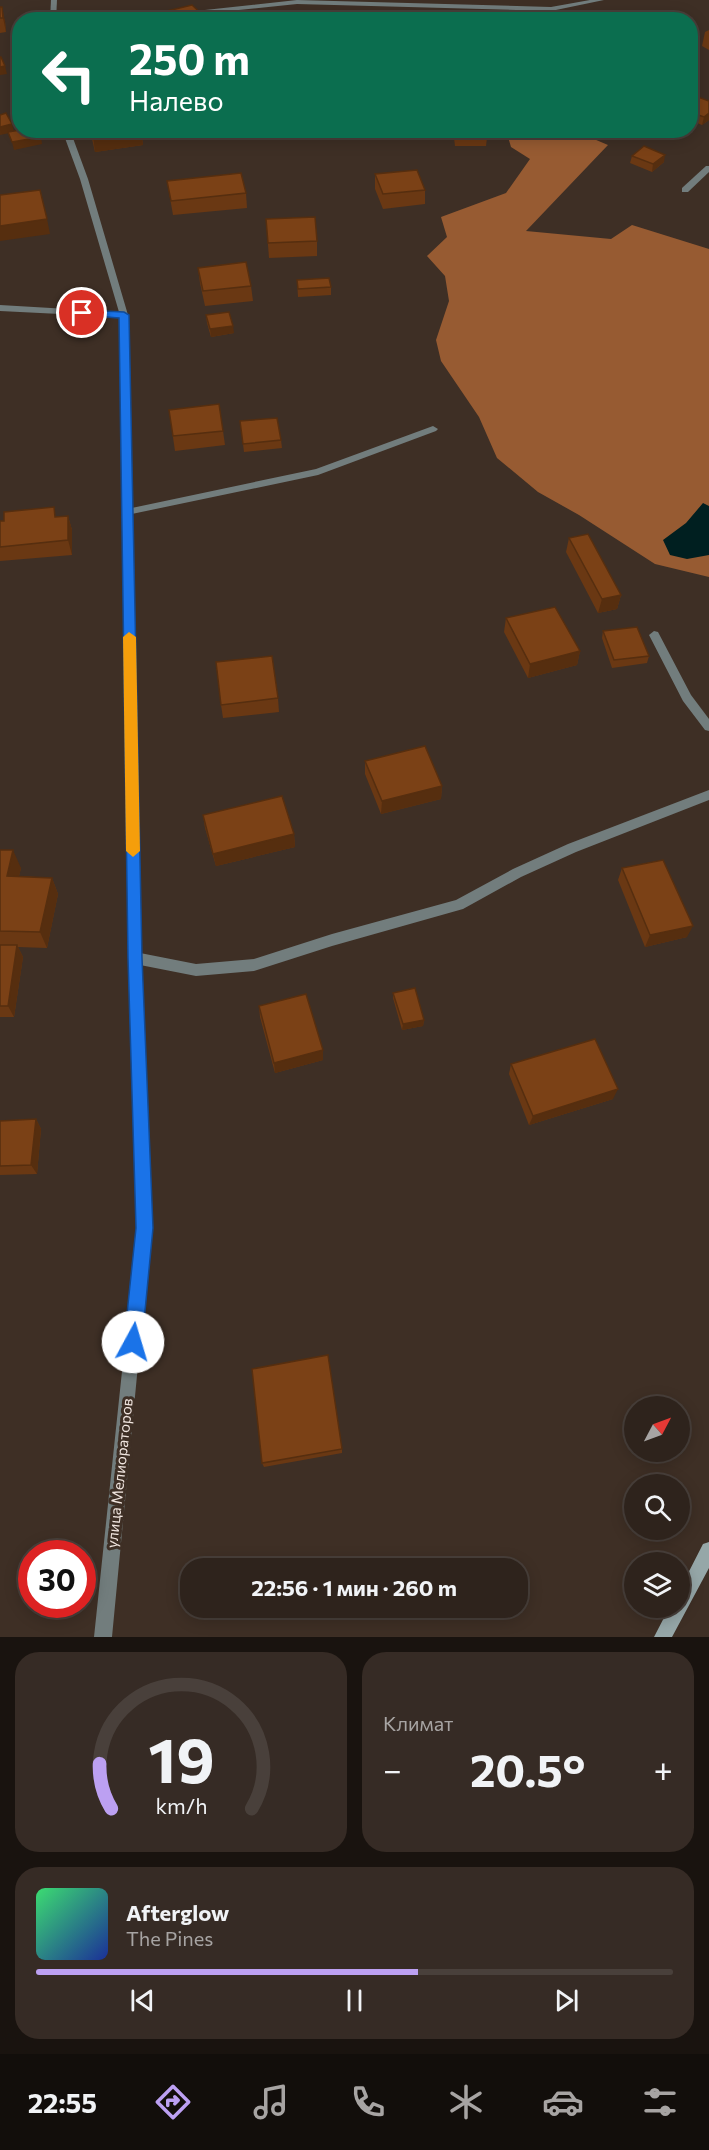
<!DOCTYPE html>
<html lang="ru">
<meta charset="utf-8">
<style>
body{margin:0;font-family:Commissioner,sans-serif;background:#362b25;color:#f1f3f6;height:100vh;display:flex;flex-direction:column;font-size:22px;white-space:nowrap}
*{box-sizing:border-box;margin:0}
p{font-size:20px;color:#a7a4a3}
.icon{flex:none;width:33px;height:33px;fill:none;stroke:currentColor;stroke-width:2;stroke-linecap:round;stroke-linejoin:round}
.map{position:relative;height:1637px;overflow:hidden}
.sheet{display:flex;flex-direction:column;gap:15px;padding:15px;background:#19130f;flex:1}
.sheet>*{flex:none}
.guide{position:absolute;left:12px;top:12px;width:686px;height:126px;border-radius:24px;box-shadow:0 3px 15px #0003,0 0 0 2px #49403b;background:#0b6e4f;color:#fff;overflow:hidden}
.needle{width:39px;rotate:49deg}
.fabs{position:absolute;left:624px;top:1396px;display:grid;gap:12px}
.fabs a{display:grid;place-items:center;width:66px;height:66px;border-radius:50%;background:#2e231c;box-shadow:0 3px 15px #0003,0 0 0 2px #49403b;font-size:30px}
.speed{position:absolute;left:18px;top:1540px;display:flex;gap:12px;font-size:30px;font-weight:700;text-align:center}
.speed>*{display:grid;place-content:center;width:78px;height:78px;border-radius:50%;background:#2e231c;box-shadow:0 3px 15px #0003,0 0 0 2px #49403b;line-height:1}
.speed .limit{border:9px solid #d22;background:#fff;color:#111}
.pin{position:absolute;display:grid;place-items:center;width:51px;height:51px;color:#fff;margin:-26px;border:3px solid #fff;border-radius:50%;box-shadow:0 2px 6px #0007}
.me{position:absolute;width:66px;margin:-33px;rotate:6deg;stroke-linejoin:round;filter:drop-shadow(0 0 4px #0008)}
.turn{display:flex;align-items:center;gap:21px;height:126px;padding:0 18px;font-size:27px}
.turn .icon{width:78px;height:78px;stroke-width:2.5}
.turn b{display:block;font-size:42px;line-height:51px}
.big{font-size:45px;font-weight:700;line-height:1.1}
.sheet .tile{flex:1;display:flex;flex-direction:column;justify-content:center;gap:9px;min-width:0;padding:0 21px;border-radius:24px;background:#362b25}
.sheet .dial{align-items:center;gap:0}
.dial svg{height:156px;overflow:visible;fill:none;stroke:#49403b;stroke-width:7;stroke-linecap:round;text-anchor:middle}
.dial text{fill:#f1f3f6;stroke:none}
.song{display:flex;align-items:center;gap:18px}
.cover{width:72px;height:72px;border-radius:9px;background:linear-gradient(135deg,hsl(140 70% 55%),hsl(230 70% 35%))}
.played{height:6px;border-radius:3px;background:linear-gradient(90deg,#bca0f2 60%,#49403b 60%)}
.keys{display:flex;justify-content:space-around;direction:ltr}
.heat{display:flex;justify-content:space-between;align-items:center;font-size:33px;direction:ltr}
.sheet .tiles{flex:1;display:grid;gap:15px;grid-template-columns:1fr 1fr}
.tile:last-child{grid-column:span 2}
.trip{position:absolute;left:180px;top:1558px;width:348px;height:60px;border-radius:24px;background:#2e231c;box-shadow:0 3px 15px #0003,0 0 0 2px #49403b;font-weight:700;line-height:60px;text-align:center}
.dock{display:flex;height:96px;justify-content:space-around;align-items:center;background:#120e0b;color:#a7a4a3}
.dock .icon{width:42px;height:42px}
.dock .current{color:#bca0f2}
.dock b{font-size:27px;color:#f1f3f6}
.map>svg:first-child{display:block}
.forest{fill:#975b32}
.water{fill:#001f20}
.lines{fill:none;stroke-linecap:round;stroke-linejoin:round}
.lane{fill:#727d7d;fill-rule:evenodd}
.street{fill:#727d7d;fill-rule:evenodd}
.secondary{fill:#96a7a8;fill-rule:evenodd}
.wall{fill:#6a3813}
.shaded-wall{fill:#562e0f}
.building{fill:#7b4116;stroke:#562e0f;stroke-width:1.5}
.route{fill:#1a73e8;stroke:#114b97;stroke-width:1.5}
.slow{fill:#f59e0b}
.labels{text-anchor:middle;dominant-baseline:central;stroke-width:6;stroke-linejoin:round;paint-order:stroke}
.street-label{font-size:15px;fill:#f0e5df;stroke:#3e2f25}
</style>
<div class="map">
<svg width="709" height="1637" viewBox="0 0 709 1637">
<rect width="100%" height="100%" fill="#3e2f25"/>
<!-- forest -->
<polygon class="forest" points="506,130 575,131 608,145 526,231 611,239 632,225 709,249 709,577 655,564 579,515 538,492 497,458 479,417 441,361 436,340 449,301 445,276 427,256 447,237 441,217 506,193 530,159 511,147"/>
<!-- water -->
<polygon class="water" points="703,503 709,506 709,555 687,559 670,555 663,540 686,523"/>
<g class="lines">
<!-- lane -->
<g class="lane">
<polygon points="297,0 551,7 590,0 604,0 551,11 297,4 140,20 112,20"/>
<polygon points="706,166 709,166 709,172 688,192 682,192 682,188"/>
<polygon points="433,426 438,429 436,431 318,475 127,515 122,512 127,509 316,469"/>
<polygon points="709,790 709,800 576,852 521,877 463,909 332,946 254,971 196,976 135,964 130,962 129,958 130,954 135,952 196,964 254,959 332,934 456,900 513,869 568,844"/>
</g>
<!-- street -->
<g class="street">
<polygon points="51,0 57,0 56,20 50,20"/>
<polygon points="62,130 70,130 88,179 128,315 141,958 151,1229 112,1637 94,1637 137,1229 129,958 120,317 0,311 0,305 119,312 80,179"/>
<polygon points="654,631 658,632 691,695 709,719 709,731 705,730 683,701 649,635"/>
</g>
<!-- secondary -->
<polygon class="secondary" points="709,1542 709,1568 672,1637 654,1637 669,1608 680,1608 680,1589 703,1544"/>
</g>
<!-- wall -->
<g class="wall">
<polygon points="0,7 5,21 6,32 0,33"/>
<polygon points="163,12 208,20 164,20"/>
<polygon points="709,30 709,50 702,46 705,32"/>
<polygon points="709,101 709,120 702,125 690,120 690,103"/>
<polygon points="90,130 141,130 143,145 95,152"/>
<polygon points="455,130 487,138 486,146 455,146 454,138"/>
<polygon points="632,156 664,162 652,172 630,163"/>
<polygon points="375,174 425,190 425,204 383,209 375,189"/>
<polygon points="167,181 246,193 247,208 173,215"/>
<polygon points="266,219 317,241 317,256 269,258"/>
<polygon points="198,268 251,286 253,301 205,306 200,283"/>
<polygon points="297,280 331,287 331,295 298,297"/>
<polygon points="206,315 234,333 211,337 207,323"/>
<polygon points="169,410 223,431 225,445 175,451"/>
<polygon points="240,421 281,440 282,448 244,452"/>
<polygon points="68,516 72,530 72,555 0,561 0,521"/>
<polygon points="569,538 621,595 617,609 598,613 566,552"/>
<polygon points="506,618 580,651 577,665 528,678 504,632"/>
<polygon points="603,631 649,656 647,663 612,668 602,638"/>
<polygon points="278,698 279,712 223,718 221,705"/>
<polygon points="365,761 442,786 441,799 381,814 365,774"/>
<polygon points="203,815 294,834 295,847 216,866 205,828"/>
<polygon points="0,850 21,868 19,876 52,878 58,894 47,948 18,947 23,957 14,1017 0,1017"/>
<polygon points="622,868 687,937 645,947 618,880"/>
<polygon points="393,993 424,1020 423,1026 402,1030 393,998"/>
<polygon points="259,1006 323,1060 275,1073 260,1017"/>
<polygon points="511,1064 613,1099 529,1125 509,1074"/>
<polygon points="36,1119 41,1129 37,1174 0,1175 0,1121"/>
<polygon points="342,1449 342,1453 264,1467 262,1463"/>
</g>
<!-- shaded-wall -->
<g class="shaded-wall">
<polygon points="2,7 5,21 6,32 3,18"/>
<polygon points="5,66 7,74 0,75 0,67"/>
<polygon points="709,113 709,120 702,125 704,117"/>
<polygon points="12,124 14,132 0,135 0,127"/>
<polygon points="141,130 143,145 95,152 93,137"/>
<polygon points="41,137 42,144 14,150 12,142"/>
<polygon points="665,155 664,162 652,172 653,164"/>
<polygon points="47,219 50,234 0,241 0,226"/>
<polygon points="233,326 234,333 211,337 210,329"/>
<polygon points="68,516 72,530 72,555 68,540"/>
<polygon points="621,595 617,609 598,613 602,599"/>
<polygon points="580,651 577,665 528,678 530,664"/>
<polygon points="442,786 441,799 381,814 382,801"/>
<polygon points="294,834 295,847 216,866 213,854"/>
<polygon points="13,850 21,868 15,893 7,876"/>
<polygon points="52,878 58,894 47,948 40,932"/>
<polygon points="693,926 687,937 645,947 650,935"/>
<polygon points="17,945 23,957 14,1017 8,1006"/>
<polygon points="424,1020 423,1026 402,1030 403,1024"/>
<polygon points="323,1050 323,1060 275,1073 274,1063"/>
<polygon points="618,1089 613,1099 529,1125 533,1116"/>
<polygon points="36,1119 41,1129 37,1174 31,1165"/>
</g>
<!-- building -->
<g class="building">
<polygon points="192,5 208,20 171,20 163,12"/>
<polygon points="0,7 2,7 3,18 0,18"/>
<polygon points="0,57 1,57 5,66 0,67"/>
<polygon points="698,97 709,101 709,113 704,117 690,112 690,103"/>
<polygon points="6,113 12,124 0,127 0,115"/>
<polygon points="20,130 38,130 41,137 12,142 8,132"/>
<polygon points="91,130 139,130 93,137"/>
<polygon points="455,130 486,130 487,138 456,139"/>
<polygon points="644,146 665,155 653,164 632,156"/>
<polygon points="417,170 425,190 383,194 375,174"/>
<polygon points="241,173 246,193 171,201 167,181"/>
<polygon points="40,190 47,219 0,226 0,195"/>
<polygon points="315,217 317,241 268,243 266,219"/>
<polygon points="246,262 251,286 203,291 198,268"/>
<polygon points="329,278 331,287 298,289 297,280"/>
<polygon points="229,312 233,326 210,329 206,315"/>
<polygon points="219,404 223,431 173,436 169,410"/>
<polygon points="277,418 281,440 243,444 240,421"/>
<polygon points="54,507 55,517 68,516 68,540 0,547 0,521 4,521 4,512"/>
<polygon points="588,534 621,595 602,599 569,538"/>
<polygon points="555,607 580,651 530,664 506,618"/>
<polygon points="637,627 649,656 614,660 603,631"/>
<polygon points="272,656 278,698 221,705 216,662"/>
<polygon points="425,746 442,786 382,801 365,761"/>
<polygon points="282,796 294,834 213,854 203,815"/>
<polygon points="0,850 13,850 7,876 52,878 40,932 0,931"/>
<polygon points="663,860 693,926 650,935 622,868"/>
<polygon points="0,945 17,945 8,1006 0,1006"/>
<polygon points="415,988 424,1020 403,1024 393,993"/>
<polygon points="306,994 323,1050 274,1063 259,1006"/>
<polygon points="595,1039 618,1089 533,1116 511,1064"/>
<polygon points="36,1119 31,1165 0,1166 0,1121"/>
<polygon points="328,1355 342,1449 262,1463 252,1369"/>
</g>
<!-- route -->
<polygon class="route" points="82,310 124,312 129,315 142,958 153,1228 142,1342 139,1348 133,1351 127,1348 124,1342 136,1228 128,958 119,318 79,315 79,311"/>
<!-- slow -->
<polygon class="slow" points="129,632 136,637 140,851 133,857 126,851 123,637"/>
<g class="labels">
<!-- street labels -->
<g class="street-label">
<text transform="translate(119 1473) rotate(-84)">улица Мелиораторов</text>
</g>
</g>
</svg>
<div class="fabs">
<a><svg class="needle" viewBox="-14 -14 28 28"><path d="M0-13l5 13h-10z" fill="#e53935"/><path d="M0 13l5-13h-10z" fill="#a7a4a3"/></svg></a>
<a><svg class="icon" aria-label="search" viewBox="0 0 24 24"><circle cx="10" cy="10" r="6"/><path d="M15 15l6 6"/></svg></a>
<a><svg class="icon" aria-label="layers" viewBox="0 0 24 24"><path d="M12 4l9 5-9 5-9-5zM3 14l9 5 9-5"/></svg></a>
</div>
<div class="speed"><div class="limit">30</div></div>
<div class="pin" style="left:82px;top:313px;background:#d93025"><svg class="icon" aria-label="arrive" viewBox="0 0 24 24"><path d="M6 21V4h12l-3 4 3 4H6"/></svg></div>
<svg class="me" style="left:133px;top:1342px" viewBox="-20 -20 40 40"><circle r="19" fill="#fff"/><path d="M0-13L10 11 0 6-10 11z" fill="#1a73e8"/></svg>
<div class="trip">22:56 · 1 мин · 260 m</div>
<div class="guide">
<div class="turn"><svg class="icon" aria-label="left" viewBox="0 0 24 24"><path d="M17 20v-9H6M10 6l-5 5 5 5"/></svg><div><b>250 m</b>Налево</div></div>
</div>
</div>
<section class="sheet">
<div class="tiles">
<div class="tile dial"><svg viewBox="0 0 100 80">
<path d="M14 69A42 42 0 1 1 86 69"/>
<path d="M14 69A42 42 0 0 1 8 46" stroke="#bca0f2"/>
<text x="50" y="56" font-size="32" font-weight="700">19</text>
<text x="50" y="72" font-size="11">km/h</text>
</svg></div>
<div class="tile"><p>Климат</p>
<div class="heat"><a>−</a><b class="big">20.5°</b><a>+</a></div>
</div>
<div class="tile">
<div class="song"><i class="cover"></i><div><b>Afterglow</b><p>The Pines</p></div></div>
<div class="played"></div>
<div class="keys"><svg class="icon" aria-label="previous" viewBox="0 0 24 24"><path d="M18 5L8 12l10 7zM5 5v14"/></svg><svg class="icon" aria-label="pause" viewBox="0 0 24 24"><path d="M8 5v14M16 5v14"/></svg><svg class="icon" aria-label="next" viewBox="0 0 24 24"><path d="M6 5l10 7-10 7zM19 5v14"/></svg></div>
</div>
</div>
</section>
<nav class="dock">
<b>22:55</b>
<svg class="icon current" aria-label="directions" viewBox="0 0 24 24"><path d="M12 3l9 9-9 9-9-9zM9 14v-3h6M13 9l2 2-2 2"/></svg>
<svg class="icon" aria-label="music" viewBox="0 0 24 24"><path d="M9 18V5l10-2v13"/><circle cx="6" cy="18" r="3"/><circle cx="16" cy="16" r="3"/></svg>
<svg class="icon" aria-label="phone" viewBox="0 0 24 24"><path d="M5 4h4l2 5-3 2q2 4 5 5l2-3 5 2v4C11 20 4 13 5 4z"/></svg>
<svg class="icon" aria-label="climate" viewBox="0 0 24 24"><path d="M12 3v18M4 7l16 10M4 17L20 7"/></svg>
<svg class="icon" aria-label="car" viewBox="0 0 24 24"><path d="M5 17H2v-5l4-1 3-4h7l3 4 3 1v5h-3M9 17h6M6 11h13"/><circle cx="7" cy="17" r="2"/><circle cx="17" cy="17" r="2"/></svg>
<svg class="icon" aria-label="filters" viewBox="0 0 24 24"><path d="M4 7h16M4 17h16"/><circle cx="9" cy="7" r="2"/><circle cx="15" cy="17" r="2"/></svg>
</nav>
